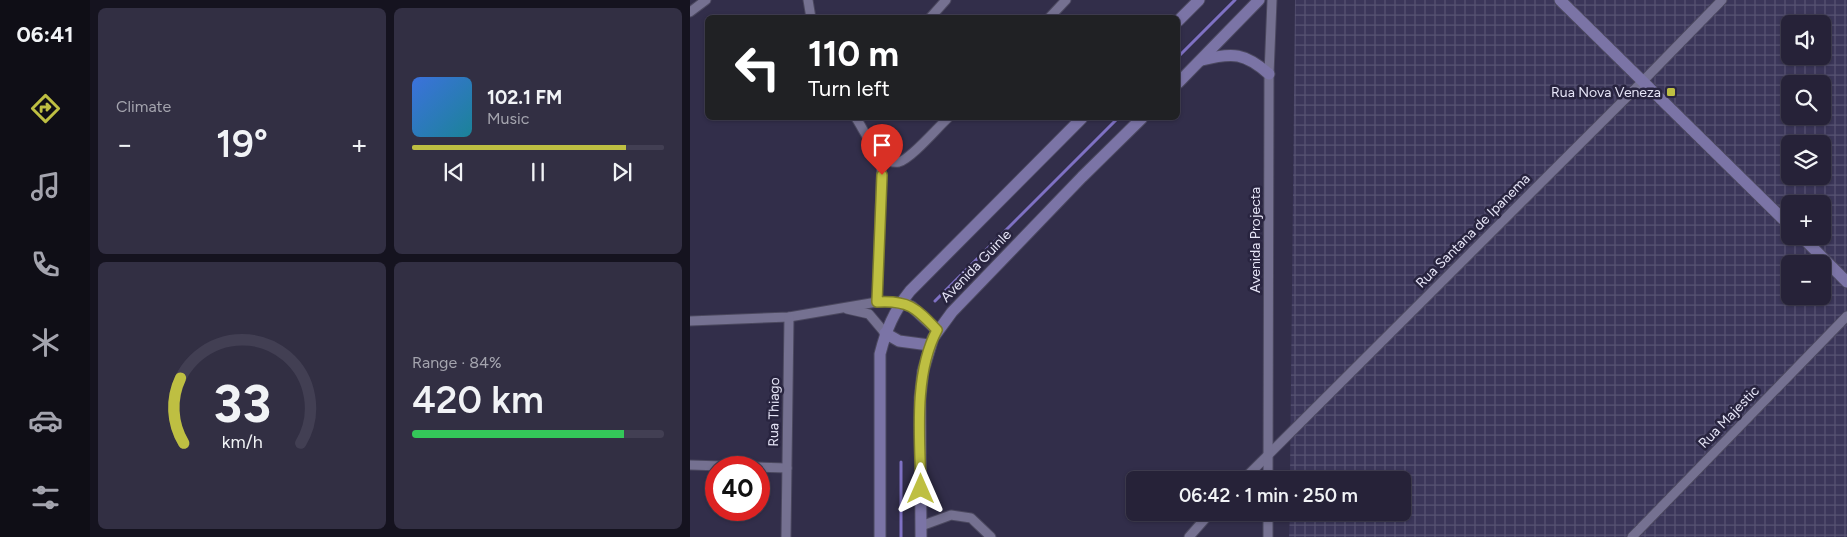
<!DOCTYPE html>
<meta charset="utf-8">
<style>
body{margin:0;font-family:Figtree,sans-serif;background:#322f43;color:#f1f3f6;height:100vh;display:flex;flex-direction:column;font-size:19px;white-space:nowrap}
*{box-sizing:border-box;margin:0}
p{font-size:16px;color:#a4a4ae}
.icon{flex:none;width:28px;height:28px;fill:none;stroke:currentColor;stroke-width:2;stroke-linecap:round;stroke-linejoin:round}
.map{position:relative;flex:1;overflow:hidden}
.details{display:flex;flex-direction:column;gap:8px;padding:8px;background:#15131f;width:600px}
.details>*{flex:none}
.banner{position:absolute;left:15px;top:15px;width:475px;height:105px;border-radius:8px;box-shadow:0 1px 4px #0004,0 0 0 1px #423f53;background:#202124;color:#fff;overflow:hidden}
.controls{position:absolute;left:1091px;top:15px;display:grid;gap:10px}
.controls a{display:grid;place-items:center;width:50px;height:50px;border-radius:8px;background:#262238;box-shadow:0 1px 4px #0004,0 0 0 1px #423f53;font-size:25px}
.speed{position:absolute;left:15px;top:456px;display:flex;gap:10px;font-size:25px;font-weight:700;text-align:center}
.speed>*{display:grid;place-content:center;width:65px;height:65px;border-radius:50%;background:#262238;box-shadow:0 1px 4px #0004,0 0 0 1px #423f53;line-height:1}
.speed .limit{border:8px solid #d22;background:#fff;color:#111}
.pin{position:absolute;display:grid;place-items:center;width:42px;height:42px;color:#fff;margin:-51px -21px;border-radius:50% 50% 50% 0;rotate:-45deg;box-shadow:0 0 5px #0007}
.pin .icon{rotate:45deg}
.me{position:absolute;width:55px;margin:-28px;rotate:0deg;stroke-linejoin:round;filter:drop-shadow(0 0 4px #0008)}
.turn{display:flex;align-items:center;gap:18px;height:105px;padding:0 20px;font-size:22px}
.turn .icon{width:65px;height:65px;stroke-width:2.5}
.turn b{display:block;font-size:35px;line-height:42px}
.big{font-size:38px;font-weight:600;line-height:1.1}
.details .tile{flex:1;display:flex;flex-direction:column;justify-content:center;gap:8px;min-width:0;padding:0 18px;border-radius:8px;background:#322f43}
.details .dial{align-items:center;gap:0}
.dial svg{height:130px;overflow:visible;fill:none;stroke:#423f53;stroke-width:7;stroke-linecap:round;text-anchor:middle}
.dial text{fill:#f1f3f6;stroke:none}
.song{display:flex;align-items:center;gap:15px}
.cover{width:60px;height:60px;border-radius:8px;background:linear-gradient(135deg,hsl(220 70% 55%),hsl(190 70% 35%))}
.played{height:5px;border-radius:2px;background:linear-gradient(90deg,#bebf42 85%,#423f53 85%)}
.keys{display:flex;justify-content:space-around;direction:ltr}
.heat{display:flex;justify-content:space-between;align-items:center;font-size:28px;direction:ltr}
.charge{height:8px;border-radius:4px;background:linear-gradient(90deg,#34c759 84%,#423f53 0)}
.details .tiles{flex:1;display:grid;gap:8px;grid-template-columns:repeat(2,1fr)}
.trip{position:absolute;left:436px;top:471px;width:285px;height:50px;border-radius:8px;background:#262238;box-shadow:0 1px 4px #0004,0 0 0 1px #423f53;font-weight:600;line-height:50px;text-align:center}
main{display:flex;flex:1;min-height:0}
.dock{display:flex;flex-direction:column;width:90px;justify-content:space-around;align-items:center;background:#0f0e16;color:#a4a4ae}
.dock .icon{width:35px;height:35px}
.dock .active{color:#bebf42}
.dock b{font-size:22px;color:#f1f3f6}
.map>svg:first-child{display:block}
.industrial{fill:url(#industrial-grid);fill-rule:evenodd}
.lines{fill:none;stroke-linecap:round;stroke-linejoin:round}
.stream{stroke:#7f71c4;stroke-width:3}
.street-casing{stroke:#4b485f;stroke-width:11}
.secondary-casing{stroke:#4b485f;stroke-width:13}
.street{stroke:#757191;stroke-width:9}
.secondary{stroke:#7b74a6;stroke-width:11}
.route-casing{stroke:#7c7c2b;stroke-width:12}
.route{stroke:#bebf42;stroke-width:9}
.poi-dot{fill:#bebf42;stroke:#28243f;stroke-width:2}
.labels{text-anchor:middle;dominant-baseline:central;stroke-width:5;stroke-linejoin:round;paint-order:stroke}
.poi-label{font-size:14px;fill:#e6e5f7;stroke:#28243f;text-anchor:end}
.street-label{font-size:14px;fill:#e6e5f7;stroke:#28243f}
</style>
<main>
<nav class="dock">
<b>06:41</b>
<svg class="icon active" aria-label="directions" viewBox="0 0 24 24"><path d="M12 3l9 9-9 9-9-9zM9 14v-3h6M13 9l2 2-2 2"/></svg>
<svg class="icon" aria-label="music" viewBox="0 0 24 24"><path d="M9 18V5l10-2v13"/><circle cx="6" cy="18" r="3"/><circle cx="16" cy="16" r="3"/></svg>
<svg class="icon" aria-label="phone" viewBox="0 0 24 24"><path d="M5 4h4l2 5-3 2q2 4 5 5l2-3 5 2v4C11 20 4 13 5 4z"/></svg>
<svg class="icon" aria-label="climate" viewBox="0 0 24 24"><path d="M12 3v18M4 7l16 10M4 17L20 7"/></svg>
<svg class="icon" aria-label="car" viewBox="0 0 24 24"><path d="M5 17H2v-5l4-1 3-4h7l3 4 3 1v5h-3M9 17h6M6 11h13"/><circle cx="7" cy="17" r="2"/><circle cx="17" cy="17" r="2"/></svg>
<svg class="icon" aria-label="filters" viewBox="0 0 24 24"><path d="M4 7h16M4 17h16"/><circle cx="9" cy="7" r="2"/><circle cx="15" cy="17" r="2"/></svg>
</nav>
<section class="details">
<div class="tiles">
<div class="tile"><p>Climate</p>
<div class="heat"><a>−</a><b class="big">19°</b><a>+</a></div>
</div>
<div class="tile">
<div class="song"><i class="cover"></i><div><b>102.1 FM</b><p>Music</p></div></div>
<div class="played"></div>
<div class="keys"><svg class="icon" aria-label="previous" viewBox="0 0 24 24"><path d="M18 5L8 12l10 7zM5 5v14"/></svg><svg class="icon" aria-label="pause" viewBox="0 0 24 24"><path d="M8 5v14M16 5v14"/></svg><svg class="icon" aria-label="next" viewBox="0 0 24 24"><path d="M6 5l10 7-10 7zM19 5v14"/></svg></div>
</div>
<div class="tile dial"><svg viewBox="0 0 100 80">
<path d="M14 69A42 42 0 1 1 86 69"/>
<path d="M14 69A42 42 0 0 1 12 29" stroke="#bebf42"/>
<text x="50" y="56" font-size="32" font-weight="700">33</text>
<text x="50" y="72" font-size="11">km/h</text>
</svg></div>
<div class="tile"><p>Range · 84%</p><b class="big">420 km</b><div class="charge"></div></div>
</div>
</section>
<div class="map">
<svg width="1157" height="537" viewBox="0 0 1157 537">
<defs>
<pattern id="industrial-grid" width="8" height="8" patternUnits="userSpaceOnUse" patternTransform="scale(1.25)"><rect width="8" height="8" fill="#3b3659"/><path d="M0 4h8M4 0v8" fill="none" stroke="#575372"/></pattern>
</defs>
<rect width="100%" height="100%" fill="#322e4a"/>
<!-- industrial -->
<path class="industrial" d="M605,0h552v537h-558l1,-24 112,-1v-32h-112zM1100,24h32v32h-32zM1100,84h32v32h-32zM1100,144h32v32h-32zM1100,204h32v32h-32zM1100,264h32v32h-32z"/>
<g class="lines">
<!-- stream -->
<g class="stream">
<polyline points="488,57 545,0"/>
<polyline points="245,301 428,118"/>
<polyline points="211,537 211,462"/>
</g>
<!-- street casing -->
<g class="street-casing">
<g id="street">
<polyline points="118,0 121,18"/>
<polyline points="0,12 16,0"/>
<polyline points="240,18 256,0"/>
<polyline points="359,18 376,0"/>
<path d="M166,118c8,12 14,28 26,38 4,5 11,7 17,6 12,-3 39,-35 49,-44"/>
<polyline points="187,302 192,157"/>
<polyline points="157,309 179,314 195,333"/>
<polyline points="0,321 99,317 187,302 211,302"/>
<polyline points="0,465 97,468"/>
<polyline points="553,480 952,82 1032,0"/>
<polyline points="578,480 579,74 582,0"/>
<polyline points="231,526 261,515 281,518 301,537"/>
<polyline points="96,537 99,317"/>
<polyline points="499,537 521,512"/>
<polyline points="578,537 578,512"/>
<polyline points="942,537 1157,316"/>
</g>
</g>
<!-- secondary casing -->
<g class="secondary-casing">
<g id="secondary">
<polyline points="870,0 1100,226"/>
<polyline points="488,21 509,0"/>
<path d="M512,60c31,-8 43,-7 67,14"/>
<polyline points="488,83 569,0"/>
<polyline points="1111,236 1157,282"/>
<polyline points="211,302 222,307 247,330"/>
<polyline points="195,333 209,341 239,345"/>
<path d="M190,537v-183c6,-24 14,-43 30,-63l172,-173"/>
<polyline points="231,537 230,398 233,371 243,338 262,312 392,177 452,118"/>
</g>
</g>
<!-- street -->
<use href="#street" class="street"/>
<!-- secondary -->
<use href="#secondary" class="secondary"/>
</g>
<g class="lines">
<!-- route casing -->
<g class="route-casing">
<path id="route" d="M192,175l-5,127c32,-2 39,6 60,28 -24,45 -17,110 -16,159"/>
</g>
<!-- route -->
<use href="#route" class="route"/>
</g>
<!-- markers -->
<rect class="poi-dot" x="976" y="87" width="10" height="10" rx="2.5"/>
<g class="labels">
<!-- poi labels -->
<g class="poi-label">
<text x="971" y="92">Rua Nova Veneza</text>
</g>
<!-- street labels -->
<g class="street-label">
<text transform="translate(783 231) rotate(-45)">Rua Santana de Ipanema</text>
<text transform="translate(565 240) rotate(-90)">Avenida Projecta</text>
<text transform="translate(286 266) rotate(-46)">Avenida Guinle</text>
<text transform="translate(84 412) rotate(-89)">Rua Thiago</text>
<text transform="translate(1039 417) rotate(-46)">Rua Majestic</text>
</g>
</g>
</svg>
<div class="controls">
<a><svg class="icon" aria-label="sound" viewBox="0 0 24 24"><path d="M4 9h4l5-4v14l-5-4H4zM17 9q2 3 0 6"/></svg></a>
<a><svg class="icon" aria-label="search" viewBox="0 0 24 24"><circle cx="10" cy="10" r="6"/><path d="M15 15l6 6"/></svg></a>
<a><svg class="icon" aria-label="layers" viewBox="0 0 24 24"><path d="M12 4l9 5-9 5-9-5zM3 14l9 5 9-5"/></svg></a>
<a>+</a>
<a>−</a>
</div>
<div class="speed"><div class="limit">40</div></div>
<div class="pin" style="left:192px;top:175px;background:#d93025"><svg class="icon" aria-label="arrive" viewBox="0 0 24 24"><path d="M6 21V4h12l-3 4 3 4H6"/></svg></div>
<svg class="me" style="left:231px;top:489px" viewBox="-20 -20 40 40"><path d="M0-17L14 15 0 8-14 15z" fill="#bebf42" stroke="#fff" stroke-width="4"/></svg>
<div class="trip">06:42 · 1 min · 250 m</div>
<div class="banner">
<div class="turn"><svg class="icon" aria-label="left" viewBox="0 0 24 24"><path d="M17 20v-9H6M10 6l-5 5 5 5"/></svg><div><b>110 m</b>Turn left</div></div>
</div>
</div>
</main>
